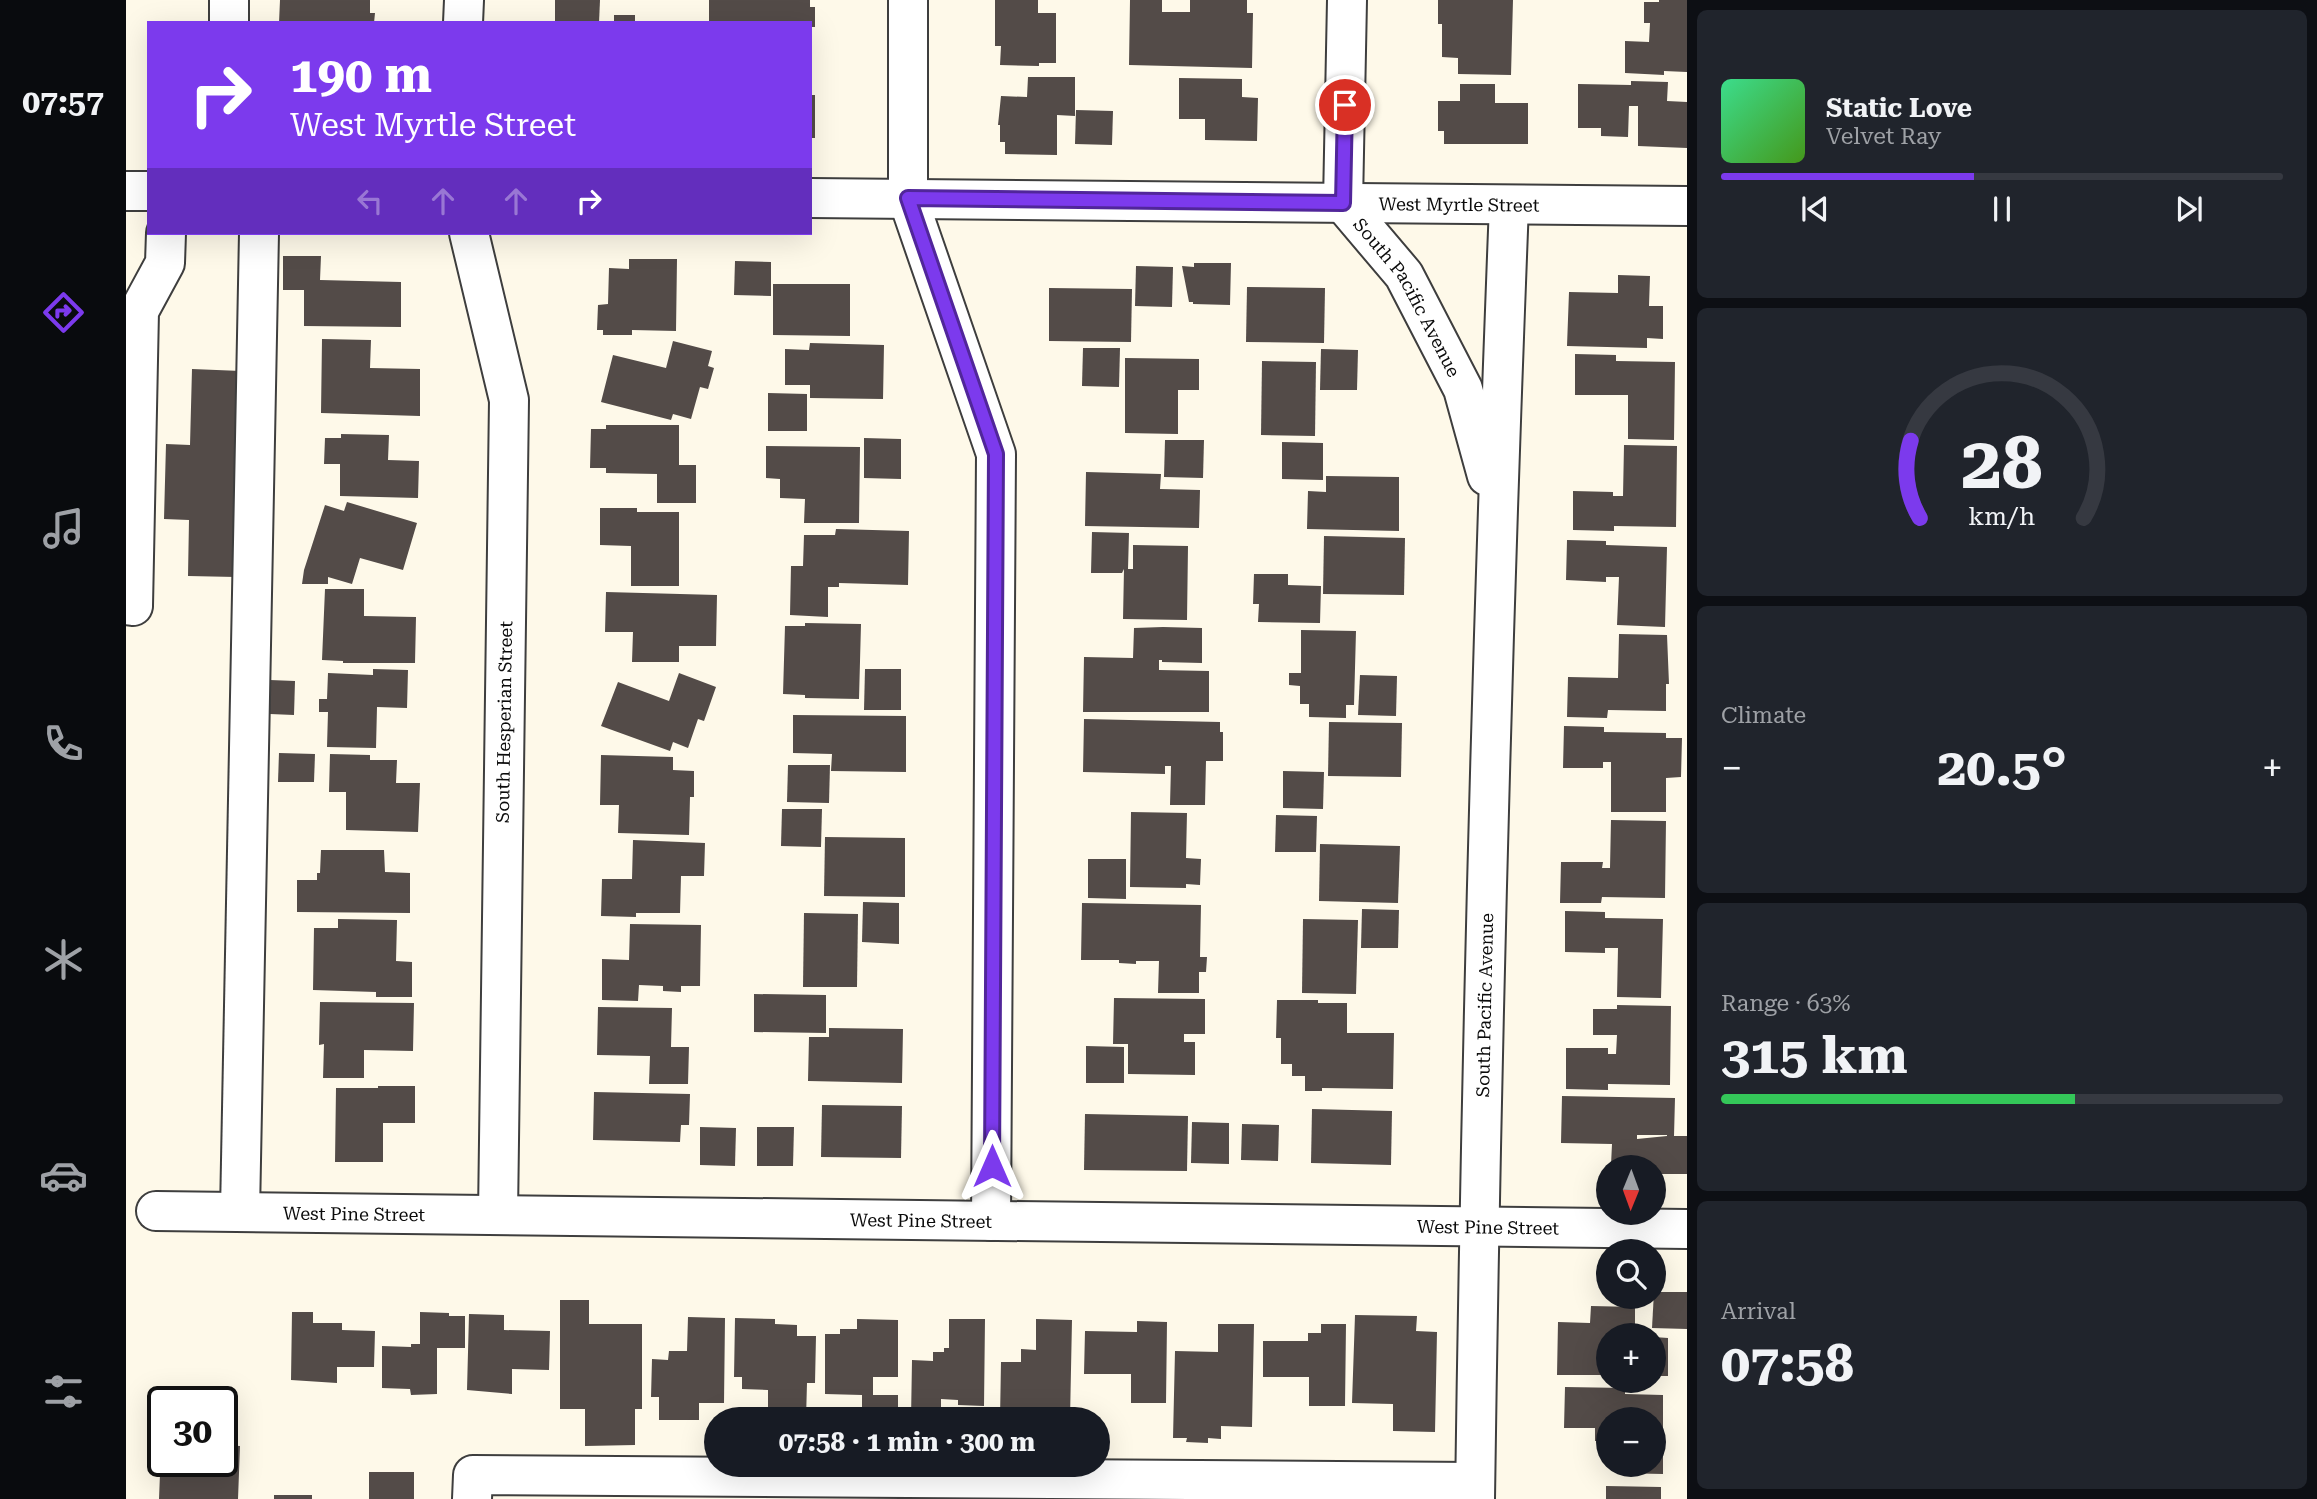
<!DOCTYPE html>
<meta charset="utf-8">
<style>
body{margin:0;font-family:"Roboto Serif",serif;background:#20242c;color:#f1f3f6;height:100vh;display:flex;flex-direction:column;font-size:26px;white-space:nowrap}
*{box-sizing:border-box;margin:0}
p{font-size:23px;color:#9ea1a6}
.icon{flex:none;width:38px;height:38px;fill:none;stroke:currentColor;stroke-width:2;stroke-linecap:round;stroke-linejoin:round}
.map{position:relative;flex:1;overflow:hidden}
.sheet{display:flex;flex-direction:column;gap:10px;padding:10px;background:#0d0f14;width:630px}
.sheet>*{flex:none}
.banner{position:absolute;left:21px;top:21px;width:665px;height:214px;border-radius:0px;box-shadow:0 7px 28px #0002;background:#7c3aed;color:#fff;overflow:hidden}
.needle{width:46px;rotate:181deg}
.controls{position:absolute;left:1470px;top:1155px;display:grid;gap:14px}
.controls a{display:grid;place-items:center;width:70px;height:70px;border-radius:50%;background:#171b24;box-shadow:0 7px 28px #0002;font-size:35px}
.speed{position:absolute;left:21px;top:1386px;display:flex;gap:14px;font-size:35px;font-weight:700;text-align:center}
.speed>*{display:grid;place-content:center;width:91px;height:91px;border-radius:50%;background:#171b24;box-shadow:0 7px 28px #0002;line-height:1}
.speed .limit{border:4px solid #111;border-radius:10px;background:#fff;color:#111}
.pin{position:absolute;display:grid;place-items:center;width:60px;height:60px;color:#fff;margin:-30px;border:4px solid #fff;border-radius:50%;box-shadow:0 2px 7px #0007}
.me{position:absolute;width:77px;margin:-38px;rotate:0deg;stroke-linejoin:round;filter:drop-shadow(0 0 5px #0008)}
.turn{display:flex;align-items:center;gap:24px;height:147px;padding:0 28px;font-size:32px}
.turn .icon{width:91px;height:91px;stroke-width:2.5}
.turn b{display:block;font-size:49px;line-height:60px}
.lanes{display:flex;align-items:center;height:66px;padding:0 28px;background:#0003;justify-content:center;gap:35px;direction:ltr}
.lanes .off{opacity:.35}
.big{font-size:52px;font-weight:700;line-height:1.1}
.sheet .widget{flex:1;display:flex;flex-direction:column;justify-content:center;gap:10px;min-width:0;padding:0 24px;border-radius:10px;background:#20242c}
.sheet .dial{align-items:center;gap:0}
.dial svg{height:182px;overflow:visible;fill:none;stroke:#363941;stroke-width:7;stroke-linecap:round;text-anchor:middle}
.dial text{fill:#f1f3f6;stroke:none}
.song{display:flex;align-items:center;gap:21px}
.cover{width:84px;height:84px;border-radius:10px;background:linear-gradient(135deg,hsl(150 70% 55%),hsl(100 70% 35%))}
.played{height:7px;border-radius:4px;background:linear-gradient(90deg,#7c3aed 45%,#363941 45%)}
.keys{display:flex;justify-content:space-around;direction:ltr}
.heat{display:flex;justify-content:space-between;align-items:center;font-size:38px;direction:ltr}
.charge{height:10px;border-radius:5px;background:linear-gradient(90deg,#34c759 63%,#363941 0)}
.trip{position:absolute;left:578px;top:1407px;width:406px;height:70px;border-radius:35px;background:#171b24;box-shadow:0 7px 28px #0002;font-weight:700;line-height:70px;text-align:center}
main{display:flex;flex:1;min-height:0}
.menu{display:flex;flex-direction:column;width:126px;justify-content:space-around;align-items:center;background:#090b0e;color:#9ea1a6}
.menu .icon{width:49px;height:49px}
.menu .current{color:#7c3aed}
.menu b{font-size:32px;color:#f1f3f6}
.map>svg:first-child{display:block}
.building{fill:#534b48;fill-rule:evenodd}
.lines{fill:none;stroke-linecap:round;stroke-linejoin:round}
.minor-casing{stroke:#3e3e3e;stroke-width:42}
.minor{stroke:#fff;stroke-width:38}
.route-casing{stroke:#51269a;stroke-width:18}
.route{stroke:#7c3aed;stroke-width:12}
.labels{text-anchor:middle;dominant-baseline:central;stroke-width:7;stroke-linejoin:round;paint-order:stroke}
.street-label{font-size:18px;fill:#0b0b0b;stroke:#fff}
</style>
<main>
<nav class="menu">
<b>07:57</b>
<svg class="icon current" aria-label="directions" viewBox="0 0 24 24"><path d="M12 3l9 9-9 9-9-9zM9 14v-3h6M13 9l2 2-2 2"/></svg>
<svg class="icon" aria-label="music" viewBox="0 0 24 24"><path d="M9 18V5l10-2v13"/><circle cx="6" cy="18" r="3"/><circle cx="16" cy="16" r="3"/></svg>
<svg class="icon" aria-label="phone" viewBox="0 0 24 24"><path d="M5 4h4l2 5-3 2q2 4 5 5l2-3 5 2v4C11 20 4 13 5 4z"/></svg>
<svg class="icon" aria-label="climate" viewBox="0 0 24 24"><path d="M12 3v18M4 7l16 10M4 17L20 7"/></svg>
<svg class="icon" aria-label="car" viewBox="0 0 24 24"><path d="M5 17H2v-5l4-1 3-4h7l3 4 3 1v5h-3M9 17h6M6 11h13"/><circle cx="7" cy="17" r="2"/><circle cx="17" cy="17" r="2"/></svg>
<svg class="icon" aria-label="filters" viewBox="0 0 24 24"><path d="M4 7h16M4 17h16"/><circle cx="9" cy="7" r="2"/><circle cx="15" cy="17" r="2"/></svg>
</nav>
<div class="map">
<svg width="1561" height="1499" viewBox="0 0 1561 1499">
<rect width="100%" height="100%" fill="#fef9e9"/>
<!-- building -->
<g class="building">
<polygon points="154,0 244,0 244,13 249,13 248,23 153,23"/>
<polygon points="429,0 474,0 473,23 429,23"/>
<polygon points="583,0 684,0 684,7 689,7 689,27 684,27 684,23 583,23"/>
<polygon points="869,0 912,0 912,13 930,13 930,63 913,63 913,66 874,65 875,46 869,46"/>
<polygon points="1004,0 1036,0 1036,12 1064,12 1064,0 1121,0 1121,13 1127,13 1126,68 1003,65"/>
<polygon points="1312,0 1387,0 1385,75 1332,74 1332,58 1316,57 1316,24 1312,24"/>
<polygon points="1533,0 1561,0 1561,72 1538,71 1538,75 1499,73 1499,41 1523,42 1524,23 1518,23 1518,2 1533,2"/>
<rect x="488" y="15" width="21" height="8"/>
<polygon points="902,77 949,77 949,116 931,115 931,155 879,154 879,142 874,142 874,125 872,125 875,96 901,97"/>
<polygon points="1053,78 1116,79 1116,97 1132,98 1131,141 1079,140 1079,119 1053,119"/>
<polygon points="1505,81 1542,82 1541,101 1561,102 1561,148 1512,146 1512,106 1503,106 1502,137 1475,136 1475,128 1452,128 1452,84 1505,85"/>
<polygon points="1334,84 1369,84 1369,103 1402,103 1402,144 1318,144 1318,131 1312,131 1312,101 1334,101"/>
<rect x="684" y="95" width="5" height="43"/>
<polygon points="950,110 987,111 986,145 949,144"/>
<polygon points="157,256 195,256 194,280 275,282 275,327 178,326 178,290 157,290"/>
<polygon points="503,259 551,259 550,331 506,330 506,335 477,335 477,330 471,330 472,305 482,304 483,268 503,269"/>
<polygon points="609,261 645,262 645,296 608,295"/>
<polygon points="1068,263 1105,263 1104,305 1067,304 1067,302 1063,302 1056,266 1068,267"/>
<polygon points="1010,266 1047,267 1046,307 1009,306"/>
<polygon points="1492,275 1524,276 1523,306 1537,306 1537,339 1521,338 1521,348 1441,346 1443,292 1492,293"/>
<polygon points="647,284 724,284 724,336 647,335"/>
<polygon points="1121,287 1199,288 1198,343 1120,342"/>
<polygon points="923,288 1006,289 1005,342 923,341"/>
<polygon points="196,339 245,340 244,368 294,369 294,416 195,413"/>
<polygon points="547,341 586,351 582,366 588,368 582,389 574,387 565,419 547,414 545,420 475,402 487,355 540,368"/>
<polygon points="684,343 758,345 757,399 684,398 684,385 659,385 659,349 683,350"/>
<polygon points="957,348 994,348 993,387 956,386"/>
<polygon points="1195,349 1232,350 1231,390 1194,390"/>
<polygon points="1449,354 1490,355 1490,361 1549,362 1548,440 1502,439 1502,395 1449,395"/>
<polygon points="999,358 1073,359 1073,390 1052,390 1052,434 999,433"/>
<polygon points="1136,361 1190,362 1189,436 1135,435"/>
<polygon points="66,369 115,371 110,577 62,576 63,520 38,519 40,444 64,445"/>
<polygon points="642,393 681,394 681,431 642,431"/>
<polygon points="480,425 553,425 553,465 570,465 570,503 531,503 531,474 480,473 480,468 464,468 465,429 480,429"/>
<polygon points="215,434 263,435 262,460 293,461 292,498 214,496 214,464 198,464 199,438 215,438"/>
<polygon points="738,438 775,439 775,479 738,478"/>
<polygon points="1039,440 1078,440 1077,478 1038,477"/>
<polygon points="1156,442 1197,443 1197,480 1156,479"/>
<polygon points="1498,445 1551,446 1550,527 1488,526 1488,531 1447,530 1447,491 1487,492 1487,496 1497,496"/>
<polygon points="640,446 734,447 733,523 678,523 679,499 654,498 654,479 640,478"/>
<polygon points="960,472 1035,474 1034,489 1074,490 1073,528 959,526"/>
<polygon points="1200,476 1273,477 1273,531 1181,529 1182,491 1200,492"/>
<polygon points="221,502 291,523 277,570 234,558 226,584 202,577 202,584 176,584 178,570 199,505 218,511"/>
<polygon points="474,508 511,508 511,512 553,512 553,586 505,586 505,546 474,545"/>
<polygon points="710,529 783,531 782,585 713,583 713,587 702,587 702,617 664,615 665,566 677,566 678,535 709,535"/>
<polygon points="966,532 1003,533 1002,569 1007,569 1007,545 1062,546 1061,620 997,619 998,569 996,573 965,573"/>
<polygon points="1198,536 1279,538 1278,595 1197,594"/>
<polygon points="1441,540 1480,541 1480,545 1541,547 1539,627 1491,625 1493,577 1480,577 1480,582 1440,580"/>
<polygon points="1128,574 1162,574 1162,585 1195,586 1194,623 1132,622 1133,604 1127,604"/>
<polygon points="199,589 238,589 238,616 290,617 289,663 217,663 217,661 196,660"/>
<polygon points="480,592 591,595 590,646 553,646 553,662 506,662 507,632 479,632"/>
<polygon points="679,623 735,624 733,699 679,698 679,695 657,694 659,626 679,626"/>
<polygon points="1037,627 1076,628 1076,663 1036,662 1036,660 1033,660 1033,670 1083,671 1083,712 957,712 958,657 1007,658 1008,628"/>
<polygon points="1175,630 1230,631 1228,705 1220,705 1220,718 1183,717 1183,704 1174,704 1174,686 1163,685 1163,673 1175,673"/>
<polygon points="1493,634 1541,635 1543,684 1540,684 1540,711 1482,710 1481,718 1441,717 1442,677 1492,678"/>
<polygon points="247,669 282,670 281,708 251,707 250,748 201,747 202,712 193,712 193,699 201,699 202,673 247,675"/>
<polygon points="739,669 775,669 775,710 738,710"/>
<polygon points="553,673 590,687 578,721 572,719 562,748 547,742 544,751 475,726 492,682 543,701"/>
<polygon points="1234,675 1271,676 1270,716 1232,715"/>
<polygon points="144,680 169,681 168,715 144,714"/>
<polygon points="667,715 780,716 780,772 705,771 706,754 667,753"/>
<polygon points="958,719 1094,722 1094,732 1097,732 1097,761 1080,761 1079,805 1044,805 1045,766 1039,766 1039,774 957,772"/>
<polygon points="1203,722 1276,723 1275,777 1202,776"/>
<polygon points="1438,726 1478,727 1478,732 1540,733 1540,738 1556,738 1555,777 1540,778 1540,812 1485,812 1485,762 1477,762 1477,768 1437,768"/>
<polygon points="153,753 189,754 188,782 152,782"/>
<polygon points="204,754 244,755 244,760 271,760 270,783 294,783 292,832 220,830 220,792 203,792"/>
<polygon points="475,755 547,757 547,770 568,771 568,797 564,797 563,835 492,833 493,805 474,805"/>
<polygon points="662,765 704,765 703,803 661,802"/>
<polygon points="1157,771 1198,772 1197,809 1157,808"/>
<polygon points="656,809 696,809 695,847 655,846"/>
<polygon points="1005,812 1061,813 1060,858 1075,859 1074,885 1060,884 1060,888 1004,887"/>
<polygon points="1150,815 1191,816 1190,852 1149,852"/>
<polygon points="1485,820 1540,821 1539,898 1476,897 1475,903 1434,903 1435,862 1477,862 1476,868 1484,868"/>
<polygon points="699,837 779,838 779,897 698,896"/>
<polygon points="507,840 579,843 578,876 555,876 554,913 510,913 510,917 475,916 476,879 506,879"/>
<polygon points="1194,844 1274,846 1272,903 1193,901"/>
<polygon points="195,850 258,850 259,872 284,873 284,913 171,912 171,880 191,880 191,873 194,873"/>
<polygon points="962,859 1000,859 1000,899 962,898"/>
<polygon points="737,902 773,903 773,944 736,942"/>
<polygon points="956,903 1075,905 1074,957 1081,957 1080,972 1073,972 1073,993 1032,993 1033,961 1010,961 1010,964 993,963 993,960 955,960"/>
<polygon points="1236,909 1273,910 1272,948 1235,948"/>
<polygon points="1439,911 1479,912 1479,918 1537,919 1535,998 1491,997 1492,948 1479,948 1479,953 1439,952"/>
<polygon points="678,913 732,914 731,987 677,987"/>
<polygon points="212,919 271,920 270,961 286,962 286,997 250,997 250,992 187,990 188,928 212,928"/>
<polygon points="1177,919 1232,920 1230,994 1176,993"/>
<polygon points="504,924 575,925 574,986 555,986 555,992 537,991 537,986 513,985 512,1001 476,1000 476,959 503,960"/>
<polygon points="628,994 700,995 700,1033 628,1032"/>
<polygon points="988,998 1079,999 1079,1034 1058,1034 1058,1042 1069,1042 1069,1075 1002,1074 1002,1044 987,1044"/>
<polygon points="1151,1000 1192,1000 1192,1003 1221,1003 1221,1033 1268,1033 1267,1089 1196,1088 1196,1091 1179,1091 1179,1076 1166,1076 1166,1064 1155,1064 1155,1038 1150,1038"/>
<polygon points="194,1002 288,1003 287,1051 238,1050 238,1078 197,1078 198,1044 193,1045"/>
<polygon points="1491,1005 1545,1006 1544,1085 1482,1084 1482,1090 1440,1089 1440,1048 1482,1048 1482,1054 1490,1054 1491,1035 1467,1035 1467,1009 1491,1009"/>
<polygon points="472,1007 546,1008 545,1047 563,1047 562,1084 523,1084 524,1056 471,1055"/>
<polygon points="703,1028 777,1029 776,1083 682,1081 683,1037 703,1037"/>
<polygon points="960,1046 998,1047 998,1083 960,1083"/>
<polygon points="252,1086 289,1086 289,1123 257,1123 257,1162 209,1162 210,1088 252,1088"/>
<polygon points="468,1092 564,1094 563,1125 555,1125 554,1142 467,1140"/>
<path d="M1436,1096l113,2 -1,38h13v38h-33v-8l-43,-1 1,-21 -51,-1zM1511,1135h30v1l-30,3z"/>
<polygon points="696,1105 776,1106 775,1158 695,1157"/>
<polygon points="1186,1109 1266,1111 1265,1165 1185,1163"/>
<polygon points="959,1114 1062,1116 1061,1171 958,1170"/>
<polygon points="1066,1122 1103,1123 1103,1164 1065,1163"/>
<polygon points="1116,1124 1153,1125 1152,1161 1115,1160"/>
<polygon points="574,1127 610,1128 609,1166 574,1165"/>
<polygon points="631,1127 668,1127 667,1166 631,1166"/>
<polygon points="1528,1292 1561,1292 1561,1329 1526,1328"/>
<polygon points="434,1300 463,1300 463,1324 516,1324 516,1409 509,1409 509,1445 459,1446 459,1409 434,1409"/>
<polygon points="1465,1306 1509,1307 1509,1335 1482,1335 1482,1375 1431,1375 1432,1322 1464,1323"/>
<polygon points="166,1312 187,1312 187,1323 216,1323 216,1330 249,1331 248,1367 211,1367 211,1383 165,1380"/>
<polygon points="294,1312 323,1313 323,1316 339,1316 339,1348 311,1348 311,1394 285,1395 284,1389 256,1388 256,1346 285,1347 285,1344 294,1344"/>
<polygon points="343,1314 378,1315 378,1330 424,1331 423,1370 386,1369 386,1394 341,1390"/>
<polygon points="1229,1315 1291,1316 1290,1331 1311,1332 1309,1432 1267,1431 1267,1404 1226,1403"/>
<polygon points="562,1317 599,1318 598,1403 573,1403 573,1420 533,1420 533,1397 525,1397 526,1359 542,1360 543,1351 561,1351"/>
<polygon points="609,1318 649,1319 649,1324 671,1325 671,1336 690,1336 689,1383 681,1383 680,1419 642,1418 642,1390 616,1389 616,1377 608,1377"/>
<polygon points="731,1319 772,1320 772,1377 747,1377 747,1395 772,1395 772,1419 736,1419 736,1395 699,1394 699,1334 714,1334 714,1329 731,1329"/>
<polygon points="823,1319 859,1319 858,1406 832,1405 832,1400 815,1399 815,1419 785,1419 786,1360 807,1361 807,1352 818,1352 818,1348 823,1348"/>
<polygon points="910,1319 946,1320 944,1419 874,1419 875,1362 895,1362 895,1349 910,1350"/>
<polygon points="1011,1321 1041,1322 1040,1403 1005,1403 1005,1374 958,1374 959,1331 1011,1332"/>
<polygon points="1092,1324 1128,1324 1126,1427 1095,1426 1095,1439 1082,1438 1082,1443 1060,1442 1061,1438 1047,1438 1049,1351 1092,1352"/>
<polygon points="1195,1324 1220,1324 1219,1406 1183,1406 1183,1377 1137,1377 1137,1341 1182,1341 1182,1333 1195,1333"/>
<polygon points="1528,1337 1542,1338 1542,1376 1528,1376"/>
<polygon points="1439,1387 1499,1388 1499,1394 1537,1395 1537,1474 1490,1473 1490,1465 1528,1465 1528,1419 1482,1419 1482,1441 1469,1441 1469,1428 1438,1428"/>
<polygon points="96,1445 114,1446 112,1499 33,1499 35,1449 37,1449 37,1461 96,1461"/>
<rect x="243" y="1472" width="45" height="27"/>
<polygon points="1480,1486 1535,1487 1535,1499 1480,1499"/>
<rect x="148" y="1495" width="38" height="4"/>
</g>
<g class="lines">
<!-- minor casing -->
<g class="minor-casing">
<g id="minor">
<polyline points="782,0 782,199 870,454 865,1221"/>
<path id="s1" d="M1221,0l-4,203 61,72 59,114 24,87"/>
<polyline points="103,23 103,0"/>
<polyline points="337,23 338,0"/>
<polyline points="0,191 23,191"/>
<path id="s2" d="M684,198l877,8"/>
<polyline points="343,233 383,400 372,1215"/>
<polyline points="0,605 7,606 13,311 39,263 40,233"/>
<path id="s3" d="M30,1211l1531,18"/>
<polyline points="114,1212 133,233"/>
<polyline points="346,1499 347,1475 1349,1482"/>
<path id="s4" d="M1349,1499c6,-432 17,-863 34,-1294"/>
</g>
</g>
<!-- minor -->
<use href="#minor" class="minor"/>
</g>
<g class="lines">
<!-- route casing -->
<g class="route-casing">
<polyline id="route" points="866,1166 870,454 782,198 1217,203 1219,105"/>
</g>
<!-- route -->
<use href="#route" class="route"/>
</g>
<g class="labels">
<!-- street labels -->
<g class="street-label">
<text stroke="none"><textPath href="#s2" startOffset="649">West Myrtle Street</textPath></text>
<text stroke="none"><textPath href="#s1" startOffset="318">South Pacific Avenue</textPath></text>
<text transform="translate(378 722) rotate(-89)">South Hesperian Street</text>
<text stroke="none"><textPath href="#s4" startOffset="494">South Pacific Avenue</textPath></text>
<text stroke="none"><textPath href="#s3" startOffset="198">West Pine Street</textPath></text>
<text stroke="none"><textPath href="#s3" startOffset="765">West Pine Street</textPath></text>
<text stroke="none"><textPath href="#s3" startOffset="1332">West Pine Street</textPath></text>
</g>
</g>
</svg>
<div class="controls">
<a><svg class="needle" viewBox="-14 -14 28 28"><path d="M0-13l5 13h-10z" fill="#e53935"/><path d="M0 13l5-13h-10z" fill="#9ea1a6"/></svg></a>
<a><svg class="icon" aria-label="search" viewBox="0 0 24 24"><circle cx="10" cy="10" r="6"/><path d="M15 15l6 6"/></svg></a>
<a>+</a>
<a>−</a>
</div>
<div class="speed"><div class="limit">30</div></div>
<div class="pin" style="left:1219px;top:105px;background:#d93025"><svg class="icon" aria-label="arrive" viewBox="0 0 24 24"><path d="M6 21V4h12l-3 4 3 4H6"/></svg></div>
<svg class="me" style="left:866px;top:1166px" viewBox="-20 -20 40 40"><path d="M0-17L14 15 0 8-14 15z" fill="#7c3aed" stroke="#fff" stroke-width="4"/></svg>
<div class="trip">07:58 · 1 min · 300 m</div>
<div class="banner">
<div class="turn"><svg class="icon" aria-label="right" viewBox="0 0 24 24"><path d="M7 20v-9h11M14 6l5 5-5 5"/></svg><div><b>190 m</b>West Myrtle Street</div></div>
<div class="lanes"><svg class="icon off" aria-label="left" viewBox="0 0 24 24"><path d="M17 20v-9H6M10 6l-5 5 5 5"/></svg><svg class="icon off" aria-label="ahead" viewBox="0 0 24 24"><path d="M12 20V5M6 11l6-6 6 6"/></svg><svg class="icon off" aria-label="ahead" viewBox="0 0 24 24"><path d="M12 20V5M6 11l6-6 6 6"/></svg><svg class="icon" aria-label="right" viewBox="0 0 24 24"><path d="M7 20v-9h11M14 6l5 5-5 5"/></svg></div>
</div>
</div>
<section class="sheet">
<div class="widget">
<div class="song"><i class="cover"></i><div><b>Static Love</b><p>Velvet Ray</p></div></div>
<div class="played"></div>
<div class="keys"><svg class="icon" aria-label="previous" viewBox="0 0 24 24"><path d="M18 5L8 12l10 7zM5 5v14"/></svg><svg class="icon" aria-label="pause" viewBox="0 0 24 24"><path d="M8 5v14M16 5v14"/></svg><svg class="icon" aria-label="next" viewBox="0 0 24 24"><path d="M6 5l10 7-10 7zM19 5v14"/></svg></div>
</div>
<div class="widget dial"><svg viewBox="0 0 100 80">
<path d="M14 69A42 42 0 1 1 86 69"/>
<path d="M14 69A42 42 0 0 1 10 35" stroke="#7c3aed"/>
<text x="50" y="56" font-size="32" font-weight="700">28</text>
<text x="50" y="72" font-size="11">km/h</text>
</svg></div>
<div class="widget"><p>Climate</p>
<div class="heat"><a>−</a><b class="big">20.5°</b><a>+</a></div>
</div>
<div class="widget"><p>Range · 63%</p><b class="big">315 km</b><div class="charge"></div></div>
<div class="widget"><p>Arrival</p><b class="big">07:58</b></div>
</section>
</main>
